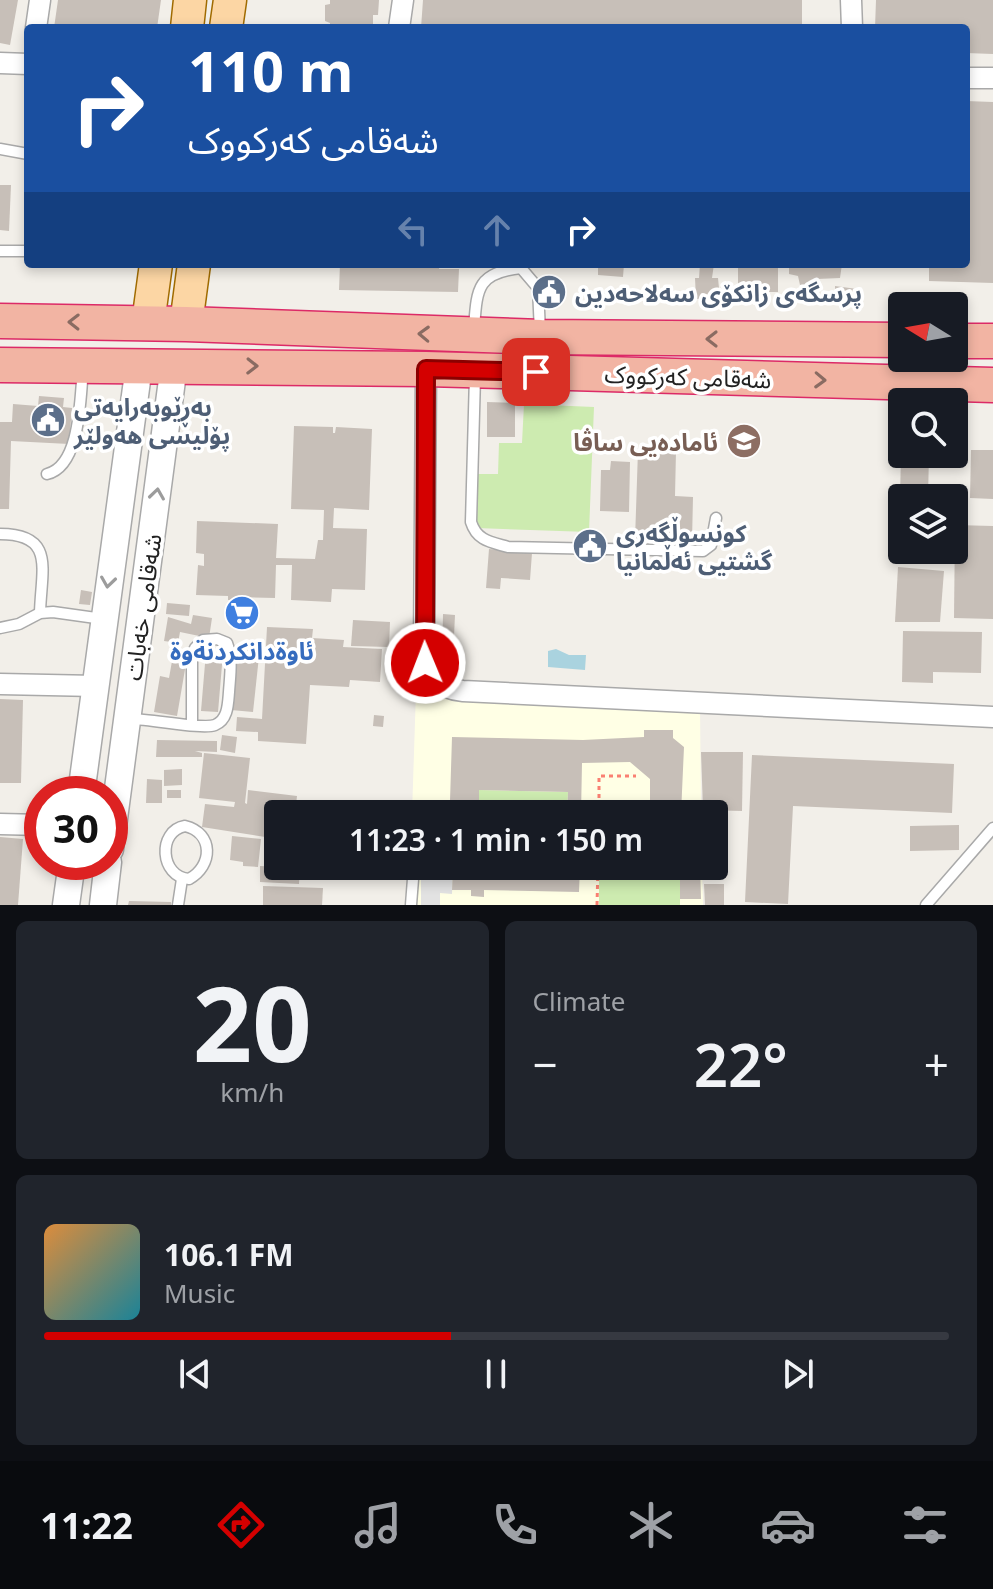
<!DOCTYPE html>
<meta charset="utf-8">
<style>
body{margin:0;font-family:"Noto Sans","Noto Sans Arabic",sans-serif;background:#20242c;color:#f1f3f6;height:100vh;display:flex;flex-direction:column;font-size:30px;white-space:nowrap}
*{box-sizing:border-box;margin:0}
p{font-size:26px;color:#9ea1a6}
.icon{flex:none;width:44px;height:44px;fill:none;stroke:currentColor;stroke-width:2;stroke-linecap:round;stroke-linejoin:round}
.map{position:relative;height:905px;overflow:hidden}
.drawer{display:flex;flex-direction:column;gap:16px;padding:16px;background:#0d0f14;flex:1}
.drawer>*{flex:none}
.guide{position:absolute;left:24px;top:24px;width:946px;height:244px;border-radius:8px;box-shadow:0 4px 12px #0003;background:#1a4fa0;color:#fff;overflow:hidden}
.needle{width:52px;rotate:281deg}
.tools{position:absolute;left:888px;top:292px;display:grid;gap:16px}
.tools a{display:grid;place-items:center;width:80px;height:80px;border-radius:8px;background:#171b24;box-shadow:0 4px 12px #0003;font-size:40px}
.speed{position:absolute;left:24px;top:776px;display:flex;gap:16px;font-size:40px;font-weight:700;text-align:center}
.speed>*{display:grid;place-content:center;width:104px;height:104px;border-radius:50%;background:#171b24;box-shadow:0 4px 12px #0003;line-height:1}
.speed .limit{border:12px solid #d22;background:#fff;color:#111}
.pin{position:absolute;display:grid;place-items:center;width:68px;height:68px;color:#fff;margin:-34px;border-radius:16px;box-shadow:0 4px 12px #0006}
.me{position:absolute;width:88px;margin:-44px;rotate:359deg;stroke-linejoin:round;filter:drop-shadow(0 0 6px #0008)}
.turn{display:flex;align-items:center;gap:28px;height:168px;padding:0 32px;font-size:36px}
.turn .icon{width:104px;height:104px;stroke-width:2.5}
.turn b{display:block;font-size:56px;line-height:68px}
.lanes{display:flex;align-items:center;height:76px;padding:0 32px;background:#0003;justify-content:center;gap:40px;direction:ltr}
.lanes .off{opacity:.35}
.big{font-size:60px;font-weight:600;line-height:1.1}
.drawer .card{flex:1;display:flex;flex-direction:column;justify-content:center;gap:12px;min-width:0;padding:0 28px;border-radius:12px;background:#20242c}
.drawer .dial{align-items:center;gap:0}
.dial b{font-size:104px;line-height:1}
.song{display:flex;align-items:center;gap:24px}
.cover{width:96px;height:96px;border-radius:12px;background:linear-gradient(135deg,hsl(30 70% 55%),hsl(190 70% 35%))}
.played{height:8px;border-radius:4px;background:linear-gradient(90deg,#d40000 45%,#363941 45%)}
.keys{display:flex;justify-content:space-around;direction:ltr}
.heat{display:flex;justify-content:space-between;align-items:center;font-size:44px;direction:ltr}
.drawer .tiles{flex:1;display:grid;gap:16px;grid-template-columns:1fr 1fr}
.card:last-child{grid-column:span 2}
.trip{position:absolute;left:264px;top:800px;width:464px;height:80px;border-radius:8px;background:#171b24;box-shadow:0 4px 12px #0003;font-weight:600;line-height:80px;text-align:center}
.dock{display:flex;height:128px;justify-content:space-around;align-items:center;background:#090b0e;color:#9ea1a6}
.dock .icon{width:56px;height:56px}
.dock .on{color:#d40000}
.dock b{font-size:36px;color:#f1f3f6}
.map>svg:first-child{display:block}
.education{fill:#ffffe5}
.grass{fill:#cdebb0}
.parking{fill:#e2e2e2}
.water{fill:#aad3df}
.building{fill:#c7bfb8}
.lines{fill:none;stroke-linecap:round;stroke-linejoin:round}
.service-casing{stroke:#a9a9a9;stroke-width:13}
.minor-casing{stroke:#a9a9a9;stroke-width:23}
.tertiary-casing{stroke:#a9a9a9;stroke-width:29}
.primary-casing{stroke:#a06b00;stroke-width:35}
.trunk-casing{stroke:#dc2a67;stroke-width:37}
.path{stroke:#fa8072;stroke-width:3;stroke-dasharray:4 4;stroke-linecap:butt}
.service{stroke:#fff;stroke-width:10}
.minor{stroke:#fff;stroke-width:20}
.tertiary{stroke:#fff;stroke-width:26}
.primary{stroke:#fcd6a4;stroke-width:32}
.trunk{stroke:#f2b4a3;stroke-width:34}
.oneway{stroke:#8a6b62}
.oneway2{stroke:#9c9c9c}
.route-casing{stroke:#8a0000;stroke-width:20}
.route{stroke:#d40000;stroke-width:14}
.labels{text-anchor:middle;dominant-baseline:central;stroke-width:7;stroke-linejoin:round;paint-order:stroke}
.service-label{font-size:24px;font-weight:bold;fill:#4e5e75;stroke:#fff;text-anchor:start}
.street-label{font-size:24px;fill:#222;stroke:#fff}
.education-label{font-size:24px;font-weight:bold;fill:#785e54;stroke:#fff;text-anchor:end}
.shop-label{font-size:24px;font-weight:bold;fill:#366cbe;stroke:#fff}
</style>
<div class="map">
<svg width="993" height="905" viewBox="0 0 993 905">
<rect width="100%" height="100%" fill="#f2efe9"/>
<!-- education -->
<g class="education">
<polygon points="416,691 700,704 701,814 412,814"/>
<polygon points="411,866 702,866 703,905 409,905"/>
</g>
<!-- grass -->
<g class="grass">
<polygon points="524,404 594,407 589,532 476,528 478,474 498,474 499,443 522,443"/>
<polygon points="479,790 568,792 567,814 478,814"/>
<polygon points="680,874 680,905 599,905 599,875"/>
</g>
<!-- parking -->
<polygon class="parking" points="421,866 453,866 452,894 440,893 440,905 421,905"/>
<!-- water -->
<polygon class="water" points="556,649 569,655 586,655 585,670 548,667 548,651"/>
<!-- building -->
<g class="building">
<polygon points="0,0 18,0 10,45 0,43"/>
<polygon points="58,0 161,0 157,28 54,28"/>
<polygon points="330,0 379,0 378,15 373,15 373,28 330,28 330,23 325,21 325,5 330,4"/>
<polygon points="423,0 802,0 802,28 524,28 474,25 473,28 421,28"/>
<polygon points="876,0 993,0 993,54 966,53 966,28 875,28"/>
<polygon points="966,101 993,102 993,283 929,281 929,264 966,264"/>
<polygon points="0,185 11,185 9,231 0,230"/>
<polygon points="340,264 440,264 439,269 459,269 458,292 339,290"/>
<polygon points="598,264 624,264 623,277 598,275"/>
<polygon points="700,264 714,264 712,278 718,278 720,298 696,299 695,278 699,278"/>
<polygon points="738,264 763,264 763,268 778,268 778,292 738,292"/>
<polygon points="789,264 842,264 840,278 817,279 815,288 800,285 798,276 789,274"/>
<polygon points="835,286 857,289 855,302 835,300"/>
<polygon points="39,396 64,398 63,407 72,408 69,444 11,441 9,509 0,509 0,422 12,422 13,404 38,406"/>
<polygon points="487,402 515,403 515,437 487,437"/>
<polygon points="294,426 333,427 333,433 335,433 336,427 372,429 369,510 334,508 333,528 367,529 365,590 332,589 331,602 291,600 292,565 276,565 275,598 238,597 238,600 228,600 228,596 196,595 198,565 204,566 204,554 196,553 197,521 278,524 276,558 315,559 318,540 323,540 324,510 291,509"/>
<polygon points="638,450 676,451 675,496 693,497 692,541 635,540"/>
<polygon points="971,450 993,450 993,499 970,498"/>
<polygon points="901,454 929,454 928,498 900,498"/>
<polygon points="611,461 630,462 629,512 600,511 601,470 610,470"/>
<polygon points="899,515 902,515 902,550 945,550 945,562 898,562"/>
<polygon points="955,525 993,526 993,619 954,618"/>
<polygon points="489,549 532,553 530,580 501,578 500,589 486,588"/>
<polygon points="898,567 944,571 940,622 895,622"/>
<polygon points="81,590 92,592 90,605 79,604"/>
<polygon points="167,603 190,605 189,616 166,614"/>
<polygon points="443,614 455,615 453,657 442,657"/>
<polygon points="193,615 212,618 209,638 180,632 178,643 164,641 168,617 191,624"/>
<polygon points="353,620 390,622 389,647 351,646"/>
<polygon points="267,627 313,629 312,638 344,640 343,647 382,649 380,682 350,680 349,687 310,685 306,744 258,741 258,732 236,731 237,717 262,719"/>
<polygon points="903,631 982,632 981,673 933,672 933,683 902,682"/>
<polygon points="237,645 260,647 253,712 231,710"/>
<polygon points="174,650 188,652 177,716 154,712 160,676 169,678"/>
<polygon points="206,652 223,653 218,712 201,711"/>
<polygon points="0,699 23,700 21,783 0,783"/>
<polygon points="374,715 384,716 383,727 373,726"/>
<polygon points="644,730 673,730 673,738 684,747 681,814 650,814 650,779 630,762 582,763 581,814 567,814 568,792 479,790 479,802 450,801 452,737 583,740 644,737"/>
<polygon points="222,735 237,737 235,753 220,750"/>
<polygon points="157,740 217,741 217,752 195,751 202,753 202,757 156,757"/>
<polygon points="701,752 743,752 742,811 703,810"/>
<polygon points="204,753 250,758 245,803 247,804 248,790 297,796 295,814 278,814 278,839 202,827 205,804 234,807 235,802 199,798"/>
<polygon points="752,755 954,764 952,813 793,806 788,904 745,902"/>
<polygon points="182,769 182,785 164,786 164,770"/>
<polygon points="147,779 162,780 162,803 146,803"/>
<rect x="167" y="790" width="14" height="8"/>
<polygon points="959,825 959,850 910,851 910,826"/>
<polygon points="232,836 261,839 258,867 243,866 243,862 230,860"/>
<polygon points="0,837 23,839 18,905 0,905"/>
<polygon points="260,866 300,868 299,884 260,882"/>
<polygon points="453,866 580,866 579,892 484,890 484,897 471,896 471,890 452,890"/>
<polygon points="599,866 700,866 701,899 680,899 680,874 599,872"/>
<polygon points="704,884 724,884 724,905 705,905"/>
<polygon points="263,886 323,888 322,905 263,905"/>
<polygon points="129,901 171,902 171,905 128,905"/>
</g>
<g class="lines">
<!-- service casing -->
<g class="service-casing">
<g id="service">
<polyline points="0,149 28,154"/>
<polyline points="0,251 28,251"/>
<polyline points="521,268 538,288 540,332"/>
<path d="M474,328c3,-40 3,-55 47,-60l1,-4"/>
<path d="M475,376l-4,146c6,19 20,20 37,25l195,4 8,-6 5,-27"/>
<path d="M47,474c34,-8 33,-77 36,-105"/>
<path d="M0,534c56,0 41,36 40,79"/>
<polyline points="0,628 19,624 40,613 53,612 103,619"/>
<path d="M128,719c20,-1 74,11 87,6 13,-5 13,-21 14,-33 1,-16 4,-33 -2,-49l-10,-4 -14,1 -8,8 -3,9v68"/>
<path d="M185,826c29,7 28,40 4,53 -29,-2 -32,-48 -4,-53z"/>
<polyline points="178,905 182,879"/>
<polyline points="411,905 414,866"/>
<polyline points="926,905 993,828"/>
</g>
</g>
<!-- minor casing -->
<g class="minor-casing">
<g id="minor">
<polyline points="851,0 852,28"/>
<polyline points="36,28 40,0"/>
<polyline points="399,28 403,0"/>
<polyline points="0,63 28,64"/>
<polyline points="966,78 993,78"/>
<path d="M426,369l-2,284c2,23 16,36 39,38l530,26"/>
<polyline points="0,684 96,686"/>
<polyline points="0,824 42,825"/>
</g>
</g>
<!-- tertiary casing -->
<g class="tertiary-casing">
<g id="tertiary">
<polyline points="81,794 139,366"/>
<polyline points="110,849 174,365"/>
<polyline points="66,905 72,862"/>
<polyline points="103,905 108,862"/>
</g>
</g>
<!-- primary casing -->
<g class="primary-casing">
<g id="primary">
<polyline points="187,28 190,0"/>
<polyline points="226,28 230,0"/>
<polyline points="148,323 156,264"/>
<polyline points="186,324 194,264"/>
</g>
</g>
<!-- trunk casing -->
<g class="trunk-casing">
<g id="trunk">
<polyline points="0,321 186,324 541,337 902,340"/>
<polyline points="954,341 993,341"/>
<polyline points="0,365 426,369 993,385"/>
</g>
</g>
<!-- path -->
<g class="path">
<polyline points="599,814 599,776 636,776"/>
<polyline points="597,905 598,866"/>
</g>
<!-- service -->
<use href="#service" class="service"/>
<!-- minor -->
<use href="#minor" class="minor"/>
<!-- tertiary -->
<use href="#tertiary" class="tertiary"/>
<!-- primary -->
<use href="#primary" class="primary"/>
<!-- trunk -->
<use href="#trunk" class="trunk"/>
</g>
<!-- one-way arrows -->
<defs><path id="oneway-chevron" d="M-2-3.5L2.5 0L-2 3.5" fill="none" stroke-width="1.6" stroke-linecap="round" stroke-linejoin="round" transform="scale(2)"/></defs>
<g class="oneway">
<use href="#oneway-chevron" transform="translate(74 322) rotate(-179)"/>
<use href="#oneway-chevron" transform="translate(424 334) rotate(-178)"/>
<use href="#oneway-chevron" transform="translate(712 339) rotate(-180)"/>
<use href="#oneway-chevron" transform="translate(252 366) rotate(1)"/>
<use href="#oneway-chevron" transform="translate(820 380) rotate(2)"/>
</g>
<g class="oneway2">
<use href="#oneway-chevron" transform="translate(157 494) rotate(-82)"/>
<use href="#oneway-chevron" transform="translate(108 582) rotate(98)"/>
</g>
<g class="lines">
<!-- route casing -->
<g class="route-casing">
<polyline id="route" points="425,663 426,369 536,372"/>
</g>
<!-- route -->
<use href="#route" class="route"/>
</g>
<!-- icons -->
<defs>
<g id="civic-disc" transform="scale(1.8)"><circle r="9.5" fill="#5c6f8a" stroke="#fff"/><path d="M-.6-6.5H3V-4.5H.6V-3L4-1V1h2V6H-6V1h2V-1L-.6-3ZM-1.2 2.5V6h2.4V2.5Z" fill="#fff"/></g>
<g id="school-disc" transform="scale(1.8)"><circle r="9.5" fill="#8d6e63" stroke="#fff"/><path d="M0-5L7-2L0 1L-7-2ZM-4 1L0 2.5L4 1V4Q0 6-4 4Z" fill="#fff"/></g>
<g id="supermarket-disc" transform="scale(1.8)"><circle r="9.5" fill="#3f7fe0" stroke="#fff"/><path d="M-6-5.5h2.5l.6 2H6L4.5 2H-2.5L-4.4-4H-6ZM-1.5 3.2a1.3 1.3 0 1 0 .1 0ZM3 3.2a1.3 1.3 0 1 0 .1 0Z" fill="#fff"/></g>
</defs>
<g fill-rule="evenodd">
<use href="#civic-disc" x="549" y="292"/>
<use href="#civic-disc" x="48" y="420"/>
<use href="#school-disc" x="744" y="441"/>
<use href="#civic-disc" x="590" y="546"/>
<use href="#supermarket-disc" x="242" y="613"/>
</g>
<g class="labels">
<!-- service labels -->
<g class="service-label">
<text x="575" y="292">پرسگەی زانکۆی سەلاحەدین</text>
<text x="74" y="406">بەڕێوبەرایەتی<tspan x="74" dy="28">پۆلیسی هەولێر</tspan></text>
<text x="616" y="532">کونسوڵگەری<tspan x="616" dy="28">گشتیی ئەڵمانیا</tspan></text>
</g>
<!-- street labels -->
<g class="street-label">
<text transform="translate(688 376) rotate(2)">شەقامی کەرکووک</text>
<text transform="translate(142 607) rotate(-82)">شەقامی خەبات</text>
</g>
<!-- education labels -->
<g class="education-label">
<text x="718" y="441">ئامادەیی ساڤا</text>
</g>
<!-- shop labels -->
<g class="shop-label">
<text x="242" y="650">ئاوةدانكردنةوة</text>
</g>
</g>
</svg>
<div class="tools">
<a><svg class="needle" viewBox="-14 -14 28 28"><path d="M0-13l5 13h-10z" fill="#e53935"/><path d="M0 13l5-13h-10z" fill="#9ea1a6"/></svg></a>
<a><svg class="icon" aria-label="search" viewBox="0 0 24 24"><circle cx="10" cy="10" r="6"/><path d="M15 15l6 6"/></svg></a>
<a><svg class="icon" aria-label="layers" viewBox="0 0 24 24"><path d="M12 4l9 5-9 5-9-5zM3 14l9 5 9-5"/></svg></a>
</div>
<div class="speed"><div class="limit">30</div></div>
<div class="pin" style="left:536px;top:372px;background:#d93025"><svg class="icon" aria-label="arrive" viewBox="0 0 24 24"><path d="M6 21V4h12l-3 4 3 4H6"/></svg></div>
<svg class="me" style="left:425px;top:663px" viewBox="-20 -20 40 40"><circle r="17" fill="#d40000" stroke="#fff" stroke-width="3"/><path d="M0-11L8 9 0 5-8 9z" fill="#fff"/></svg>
<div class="trip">11:23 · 1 min · 150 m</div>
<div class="guide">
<div class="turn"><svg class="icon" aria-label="right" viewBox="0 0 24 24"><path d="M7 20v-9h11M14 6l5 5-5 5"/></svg><div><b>110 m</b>شەقامی کەرکووک</div></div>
<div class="lanes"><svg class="icon off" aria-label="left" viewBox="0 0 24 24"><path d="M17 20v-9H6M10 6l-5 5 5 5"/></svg><svg class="icon off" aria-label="ahead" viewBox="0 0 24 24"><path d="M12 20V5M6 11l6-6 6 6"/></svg><svg class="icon" aria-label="right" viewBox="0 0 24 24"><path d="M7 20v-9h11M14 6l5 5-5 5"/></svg></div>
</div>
</div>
<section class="drawer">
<div class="tiles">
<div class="card dial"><b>20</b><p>km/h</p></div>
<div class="card"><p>Climate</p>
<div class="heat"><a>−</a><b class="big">22°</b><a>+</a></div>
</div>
<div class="card">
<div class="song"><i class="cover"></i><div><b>106.1 FM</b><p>Music</p></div></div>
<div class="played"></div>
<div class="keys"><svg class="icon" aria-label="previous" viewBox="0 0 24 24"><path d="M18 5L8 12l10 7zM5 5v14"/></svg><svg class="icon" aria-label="pause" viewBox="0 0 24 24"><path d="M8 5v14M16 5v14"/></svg><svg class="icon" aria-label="next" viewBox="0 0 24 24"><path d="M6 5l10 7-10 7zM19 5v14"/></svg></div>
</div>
</div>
</section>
<nav class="dock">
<b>11:22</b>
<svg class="icon on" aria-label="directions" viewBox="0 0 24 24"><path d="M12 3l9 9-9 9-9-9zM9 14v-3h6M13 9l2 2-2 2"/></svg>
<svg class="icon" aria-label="music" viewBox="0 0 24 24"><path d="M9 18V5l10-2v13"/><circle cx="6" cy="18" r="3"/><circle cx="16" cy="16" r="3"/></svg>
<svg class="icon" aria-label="phone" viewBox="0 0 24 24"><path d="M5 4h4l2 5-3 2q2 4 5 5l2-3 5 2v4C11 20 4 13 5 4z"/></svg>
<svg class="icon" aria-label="climate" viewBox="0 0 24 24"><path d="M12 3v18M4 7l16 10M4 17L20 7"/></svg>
<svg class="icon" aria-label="car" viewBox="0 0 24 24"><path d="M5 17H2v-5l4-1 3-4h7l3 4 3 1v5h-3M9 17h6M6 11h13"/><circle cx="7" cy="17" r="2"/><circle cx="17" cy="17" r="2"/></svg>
<svg class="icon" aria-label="filters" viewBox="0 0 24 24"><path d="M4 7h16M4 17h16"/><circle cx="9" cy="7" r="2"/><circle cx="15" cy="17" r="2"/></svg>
</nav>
